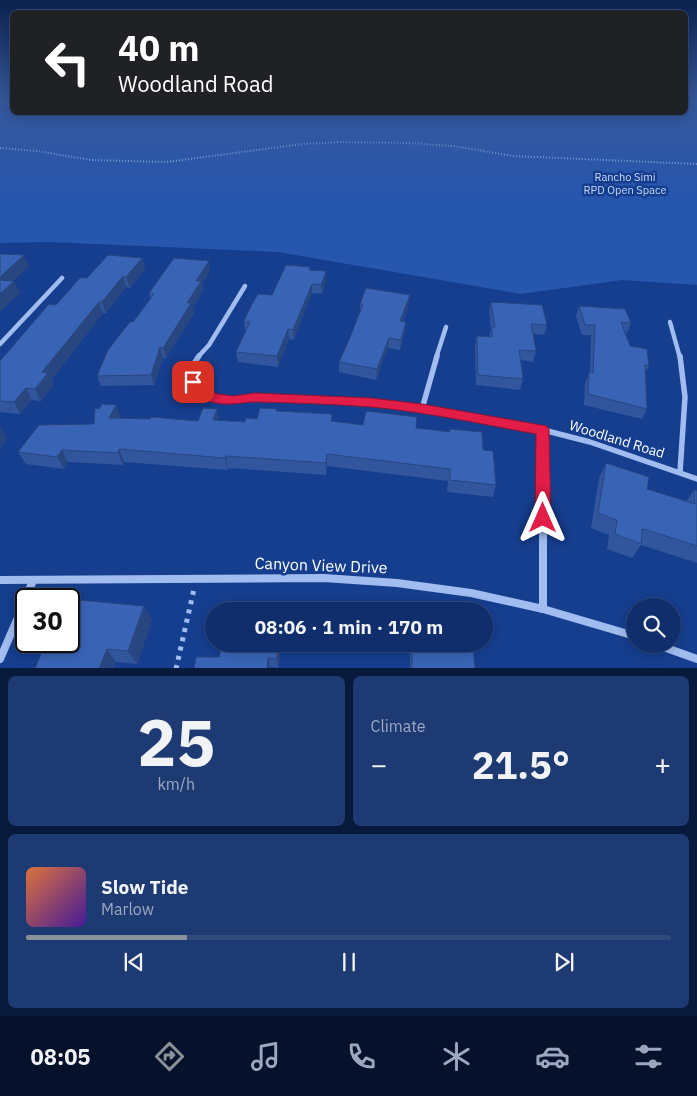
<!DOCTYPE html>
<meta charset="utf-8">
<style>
body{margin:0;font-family:"IBM Plex Sans",sans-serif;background:#1e3a73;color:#f1f3f6;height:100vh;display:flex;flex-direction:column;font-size:19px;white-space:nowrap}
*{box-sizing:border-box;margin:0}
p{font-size:16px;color:#9ca8c1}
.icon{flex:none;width:28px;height:28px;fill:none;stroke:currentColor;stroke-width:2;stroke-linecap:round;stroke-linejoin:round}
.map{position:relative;height:668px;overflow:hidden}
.side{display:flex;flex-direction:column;gap:8px;padding:8px;background:#09193b;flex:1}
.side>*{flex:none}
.hud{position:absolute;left:10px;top:10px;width:678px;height:105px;border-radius:8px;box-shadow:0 2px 12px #0003,0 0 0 1px #304a7e;background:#202124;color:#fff;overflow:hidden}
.fabs{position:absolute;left:626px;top:598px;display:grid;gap:10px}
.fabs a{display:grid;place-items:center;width:55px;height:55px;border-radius:50%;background:#102e6b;box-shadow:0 2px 12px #0003,0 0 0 1px #304a7e;font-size:25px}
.speed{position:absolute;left:15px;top:588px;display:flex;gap:10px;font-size:25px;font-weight:700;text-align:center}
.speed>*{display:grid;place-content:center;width:65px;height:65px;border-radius:50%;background:#102e6b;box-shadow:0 2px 12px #0003,0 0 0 1px #304a7e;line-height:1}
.speed .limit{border:2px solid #111;border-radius:8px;background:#fff;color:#111}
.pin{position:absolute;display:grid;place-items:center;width:42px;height:42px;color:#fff;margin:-21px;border-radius:10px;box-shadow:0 2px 8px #0006}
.me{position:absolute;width:55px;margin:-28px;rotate:0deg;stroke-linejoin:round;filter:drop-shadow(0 0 4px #0008)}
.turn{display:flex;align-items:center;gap:18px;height:105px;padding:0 25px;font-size:22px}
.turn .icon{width:65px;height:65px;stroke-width:2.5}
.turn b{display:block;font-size:35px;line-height:42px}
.big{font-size:38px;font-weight:700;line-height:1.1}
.side .card{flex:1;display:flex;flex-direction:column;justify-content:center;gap:8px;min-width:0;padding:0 18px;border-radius:8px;background:#1e3a73}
.side .dial{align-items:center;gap:0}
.dial b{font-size:65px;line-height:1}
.song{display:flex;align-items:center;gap:15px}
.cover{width:60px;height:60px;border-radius:8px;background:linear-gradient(135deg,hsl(20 70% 55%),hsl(260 70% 35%))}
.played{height:5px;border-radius:2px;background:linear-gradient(90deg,#8c9099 25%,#304a7e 25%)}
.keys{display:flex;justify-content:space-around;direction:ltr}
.heat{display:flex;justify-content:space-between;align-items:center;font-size:28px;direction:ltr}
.side .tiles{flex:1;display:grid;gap:8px;grid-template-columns:1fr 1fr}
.card:last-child{grid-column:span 2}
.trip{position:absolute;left:205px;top:602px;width:288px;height:50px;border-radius:25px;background:#102e6b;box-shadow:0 2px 12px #0003,0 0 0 1px #304a7e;font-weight:700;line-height:50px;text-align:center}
.tab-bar{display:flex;height:80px;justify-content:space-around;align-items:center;background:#06122b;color:#9ca8c1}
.tab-bar .icon{width:35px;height:35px}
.tab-bar .on{color:#8c9099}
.tab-bar b{font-size:22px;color:#f1f3f6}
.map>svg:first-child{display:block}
.green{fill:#2756ae}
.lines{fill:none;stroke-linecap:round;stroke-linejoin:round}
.path-far1{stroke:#a1bdf0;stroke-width:2;stroke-dasharray:1 2;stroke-linecap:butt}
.path{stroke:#a1bdf0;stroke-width:5;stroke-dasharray:4 5.5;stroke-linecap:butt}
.minor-far2{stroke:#a1bdf0;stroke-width:4.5}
.minor-far1{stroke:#a1bdf0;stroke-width:5.5}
.minor{stroke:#a1bdf0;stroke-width:8}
.wall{fill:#31569d}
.shaded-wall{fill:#28467f}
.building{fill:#3964b6;stroke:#28467f}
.route{fill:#e11d48;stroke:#92132f}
.labels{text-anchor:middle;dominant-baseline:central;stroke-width:5;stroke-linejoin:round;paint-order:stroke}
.far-park-label{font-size:11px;fill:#c7dafc;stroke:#153e8f}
.street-label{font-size:14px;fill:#fff;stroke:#153e8f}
.near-street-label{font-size:16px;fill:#fff;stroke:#153e8f}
</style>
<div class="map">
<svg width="697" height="669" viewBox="0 0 697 669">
<rect width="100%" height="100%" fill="#153e8f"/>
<!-- green -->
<polygon class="green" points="0,101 12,101 12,112 685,112 685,101 697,101 697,285 622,280 521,294 278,252 49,242 0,243"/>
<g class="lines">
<!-- path-far1 -->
<polyline class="path-far1" points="0,148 37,151 91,160 167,162 302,144 343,142 410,143 453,146 513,156 697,164"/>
<!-- path -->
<polyline class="path" points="176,669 194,589"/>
<!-- minor-far2 -->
<g class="minor-far2">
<polyline points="670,322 680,358"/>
<polyline points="0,344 62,278"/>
<polyline points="197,358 209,345 245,286"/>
<polyline points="436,358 446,327"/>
</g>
<!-- minor-far1 -->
<g class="minor-far1">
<polyline points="199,356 192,366 193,382 205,394 217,399 233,400 255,397 371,403 524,425 590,442 697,479"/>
<polyline points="680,356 685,397 680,472"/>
<polyline points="422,409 437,356"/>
<polyline points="543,430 543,494"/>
</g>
<!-- minor -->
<g class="minor">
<polyline points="543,493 543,609"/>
<polyline points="0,580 324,578 397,583 471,593 543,609 635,636"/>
<polyline points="26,599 33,580"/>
<polyline points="655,644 697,659"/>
<polyline points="0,659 26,599"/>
</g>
</g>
<!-- wall -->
<g class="wall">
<polygon points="142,258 145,268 130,288 126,287 106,313 103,313 51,380 53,385 41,401 32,400 20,414 0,412 0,361 56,305 87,278"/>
<polygon points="210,270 202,284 203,291 193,308 194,313 166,358 163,358 154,385 101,386 97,376 133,322 150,299 149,293"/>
<polygon points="310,270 326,271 326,281 322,294 312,293 294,340 289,339 278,367 238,362 236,352 246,331 245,331 244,321 272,295"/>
<polygon points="491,302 547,325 544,335 533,334 536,351 533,362 521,360 523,379 520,390 476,385 475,346 477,336 489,337 491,329 489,312"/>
<polygon points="360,304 409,305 403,321 405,332 400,350 388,348 376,380 339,372 339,362 349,340 360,313"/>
<polygon points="579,306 631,323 627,333 625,333 630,346 649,366 645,373 647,409 642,419 584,405 585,383 590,373 591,335 582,335 576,316"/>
<polygon points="217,409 219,420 245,422 257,419 277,409 277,411 332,414 332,421 363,425 416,428 449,432 450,429 483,450 496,485 493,497 447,492 448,481 327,466 326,475 228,468 228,470 124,462 123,465 68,462 64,469 26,464 18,452 94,424 121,417 120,418 198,421"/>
<polygon points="606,463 647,489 686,502 694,490 697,491 697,563 641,545 632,558 607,549 609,535 591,528 599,478"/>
<polygon points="152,620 137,664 116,662 113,669 36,669 35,668"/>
<polygon points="282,644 278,668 270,667 270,669 194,669 219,657"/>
<polygon points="410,644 473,644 475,669 410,669"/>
</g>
<!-- shaded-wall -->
<g class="shaded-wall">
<polygon points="24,255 29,266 3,291 0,284 0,277"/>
<polygon points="142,258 145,268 130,288 126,277"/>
<polygon points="209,261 210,270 202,284 203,291 193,308 194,313 166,358 163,348 187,303 196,281"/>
<polygon points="326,271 326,281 322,294 321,285"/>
<polygon points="123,276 126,287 106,313 102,302"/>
<polygon points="14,281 20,293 0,312 0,294"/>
<polygon points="312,284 312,293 294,340 293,330"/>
<polygon points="410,295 409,305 400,331 400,321"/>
<polygon points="99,302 103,313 51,380 53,385 41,401 35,389 42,372"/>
<polygon points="406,322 405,332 400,350 401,340"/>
<polygon points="288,329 289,339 278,367 277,356"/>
<polygon points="389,338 388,348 376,380 377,369"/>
<polygon points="160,347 163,358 154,385 151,375"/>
<polygon points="26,388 32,400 20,414 14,402"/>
<polygon points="116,405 121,417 114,430 109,418"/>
<polygon points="217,409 219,421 213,420"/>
<polygon points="0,426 7,438 0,450"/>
<polygon points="119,449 124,462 123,465 118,453"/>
<polygon points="62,450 68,462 64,469 57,457"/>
<polygon points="327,454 327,466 326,475 326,463"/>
<polygon points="226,456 228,468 228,470 225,458"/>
<polygon points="144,606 152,620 137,664 128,651"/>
<polygon points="279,644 282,644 278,668 277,659"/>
<polygon points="107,649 116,662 113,669 99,669"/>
<polygon points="268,658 270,667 270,669 267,669"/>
</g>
<!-- building -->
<g class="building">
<polygon points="0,254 24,255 0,277"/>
<polygon points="108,255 142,258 126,277 123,276 102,302 99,302 42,372 48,373 35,389 26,388 14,402 0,401 0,361 49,304 56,305 80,278 87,278"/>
<polygon points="174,258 209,261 196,281 201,281 187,303 191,303 163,348 160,347 151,375 97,376 108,350 130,322 133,322 154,294 149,293"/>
<polygon points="286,265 310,267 309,270 326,271 321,285 312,284 293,330 288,329 277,356 236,352 250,322 244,321 251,306 258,294 272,295"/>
<polygon points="0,280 14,281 0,294"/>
<polygon points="366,288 410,295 400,321 406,322 401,340 389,338 377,369 339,362 349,340 363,304 360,304"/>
<polygon points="491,302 542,305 547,325 531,324 536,351 519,350 523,379 478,375 477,336 492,337 492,327 495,327"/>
<polygon points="579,306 625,309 631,323 621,322 630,346 647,349 649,366 645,365 647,409 588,394 589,372 593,373 595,325 585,325"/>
<polygon points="102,404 116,405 109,418 150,419 151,417 198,421 203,408 217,409 213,420 245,422 246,418 257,419 260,408 277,409 276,411 332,414 331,421 363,425 366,411 417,417 416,428 450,432 450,429 482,432 483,450 493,451 496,485 450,480 450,469 327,454 326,463 226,456 225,458 119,449 118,453 62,450 57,457 18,452 39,425 94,424 95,408 99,409"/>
<polygon points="606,463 649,477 647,489 695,504 694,490 697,491 697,546 644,529 642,529 641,544 615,534 617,520 598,513"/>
<polygon points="78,600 144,606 128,651 107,649 99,669 43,669 35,668 47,641 69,641 69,620"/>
<polygon points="231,607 284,610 284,611 230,611"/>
<polygon points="222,644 279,644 277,659 268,658 267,669 194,669 196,657 219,657"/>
<polygon points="412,644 473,644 475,669 412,669"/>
</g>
<!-- sky -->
<linearGradient id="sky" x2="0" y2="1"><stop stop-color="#0c224f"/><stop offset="0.52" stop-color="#35589b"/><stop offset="1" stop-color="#35589b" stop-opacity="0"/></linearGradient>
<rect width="697" height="195" fill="url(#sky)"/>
<!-- route -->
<path class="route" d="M193,377l4,1 12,13 9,3 15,2 22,-3 116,5 51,6 125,22 2,4 2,88 -3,5 -5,2 -6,-2 -2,-5 1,-84c-55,-10 -110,-22 -165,-27 -38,-3 -76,-4 -114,-5 -14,0 -27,4 -41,1 -13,-2 -23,-11 -30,-21l2,-4z"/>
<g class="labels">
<!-- far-park labels -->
<g class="far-park-label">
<text x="625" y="177">Rancho Simi<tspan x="625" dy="13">RPD Open Space</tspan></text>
</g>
<!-- street labels -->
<g class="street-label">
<text transform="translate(617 439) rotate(17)">Woodland Road</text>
</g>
<!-- near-street labels -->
<g class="near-street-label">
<text transform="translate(321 565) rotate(2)">Canyon View Drive</text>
</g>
</g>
</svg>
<div class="fabs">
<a><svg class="icon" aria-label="search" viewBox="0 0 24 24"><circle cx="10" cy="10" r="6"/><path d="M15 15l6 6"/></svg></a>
</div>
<div class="speed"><div class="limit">30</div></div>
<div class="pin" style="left:193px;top:382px;background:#d93025"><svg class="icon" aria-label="arrive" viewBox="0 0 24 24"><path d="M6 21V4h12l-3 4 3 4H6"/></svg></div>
<svg class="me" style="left:543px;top:518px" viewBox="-20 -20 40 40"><path d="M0-17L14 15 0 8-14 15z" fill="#e11d48" stroke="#fff" stroke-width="4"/></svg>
<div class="trip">08:06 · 1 min · 170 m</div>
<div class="hud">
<div class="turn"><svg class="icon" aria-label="left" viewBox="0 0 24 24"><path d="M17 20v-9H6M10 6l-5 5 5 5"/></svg><div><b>40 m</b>Woodland Road</div></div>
</div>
</div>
<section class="side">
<div class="tiles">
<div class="card dial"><b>25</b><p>km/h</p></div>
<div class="card"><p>Climate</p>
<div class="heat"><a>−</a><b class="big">21.5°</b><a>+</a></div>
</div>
<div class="card">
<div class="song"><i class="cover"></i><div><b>Slow Tide</b><p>Marlow</p></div></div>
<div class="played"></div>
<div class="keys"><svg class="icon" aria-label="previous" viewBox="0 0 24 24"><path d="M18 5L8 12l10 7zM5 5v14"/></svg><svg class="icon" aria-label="pause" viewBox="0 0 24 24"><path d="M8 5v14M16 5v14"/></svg><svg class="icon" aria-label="next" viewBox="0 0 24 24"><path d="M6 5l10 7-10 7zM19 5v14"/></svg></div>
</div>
</div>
</section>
<nav class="tab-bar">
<b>08:05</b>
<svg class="icon on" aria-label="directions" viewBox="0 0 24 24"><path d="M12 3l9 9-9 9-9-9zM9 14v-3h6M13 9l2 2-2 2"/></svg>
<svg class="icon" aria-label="music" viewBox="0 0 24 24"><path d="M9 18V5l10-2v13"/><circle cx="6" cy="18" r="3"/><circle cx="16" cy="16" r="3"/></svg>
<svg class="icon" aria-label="phone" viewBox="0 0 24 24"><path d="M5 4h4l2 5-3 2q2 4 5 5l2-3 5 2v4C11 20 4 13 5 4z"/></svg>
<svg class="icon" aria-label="climate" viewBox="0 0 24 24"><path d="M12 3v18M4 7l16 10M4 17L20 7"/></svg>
<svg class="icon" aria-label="car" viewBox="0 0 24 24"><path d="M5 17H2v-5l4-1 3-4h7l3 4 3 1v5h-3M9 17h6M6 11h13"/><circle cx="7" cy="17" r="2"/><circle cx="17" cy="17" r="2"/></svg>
<svg class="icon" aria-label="filters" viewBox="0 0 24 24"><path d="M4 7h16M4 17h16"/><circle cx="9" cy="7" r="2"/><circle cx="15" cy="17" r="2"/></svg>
</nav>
